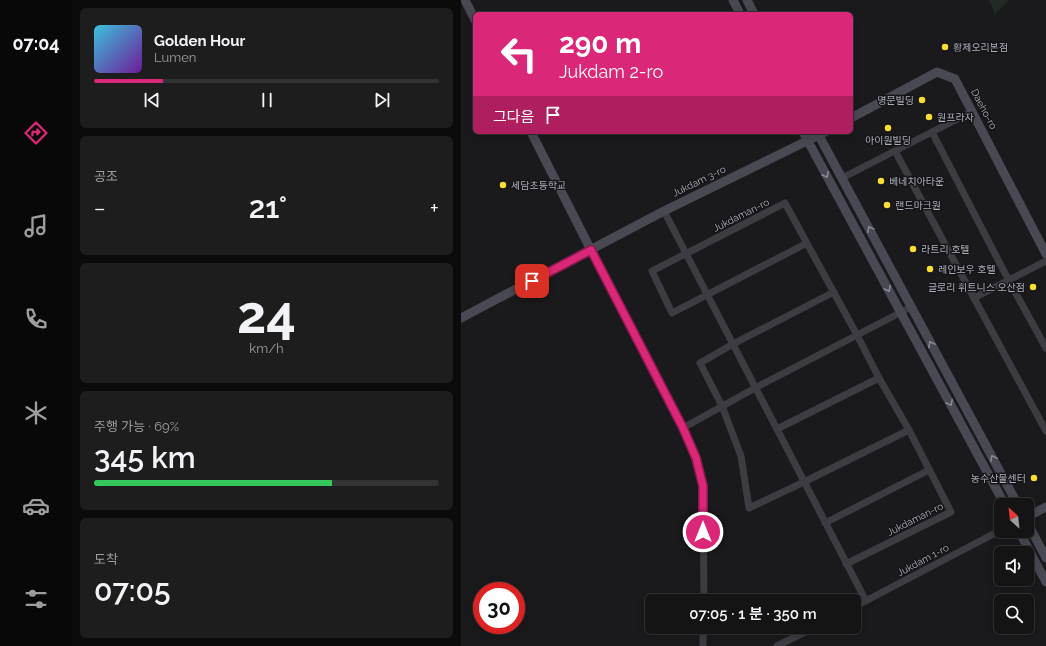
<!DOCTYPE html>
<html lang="ko">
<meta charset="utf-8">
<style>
body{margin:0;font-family:Raleway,"Noto Sans KR",sans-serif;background:#1d1d1e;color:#f1f3f6;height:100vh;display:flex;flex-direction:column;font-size:15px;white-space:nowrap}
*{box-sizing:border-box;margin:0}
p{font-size:13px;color:#9d9ea0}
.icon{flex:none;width:22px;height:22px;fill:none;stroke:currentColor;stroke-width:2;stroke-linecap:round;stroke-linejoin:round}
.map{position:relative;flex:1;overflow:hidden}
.panel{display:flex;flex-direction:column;gap:8px;padding:8px;background:#0b0b0c;width:389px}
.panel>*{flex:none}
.guide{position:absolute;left:12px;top:12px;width:380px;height:122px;border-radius:6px;box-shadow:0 2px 10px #0003,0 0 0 1px #333334;background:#db2777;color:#fff;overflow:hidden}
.needle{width:26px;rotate:333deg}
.buttons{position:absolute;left:533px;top:498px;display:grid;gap:8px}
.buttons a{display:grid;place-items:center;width:40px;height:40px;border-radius:6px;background:#141415;box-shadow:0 2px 10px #0003,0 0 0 1px #333334;font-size:20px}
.speed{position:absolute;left:12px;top:582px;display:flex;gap:8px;font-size:20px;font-weight:700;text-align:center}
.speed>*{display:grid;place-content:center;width:52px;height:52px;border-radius:50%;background:#141415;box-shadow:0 2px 10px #0003,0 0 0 1px #333334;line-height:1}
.speed .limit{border:6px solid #d22;background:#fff;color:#111}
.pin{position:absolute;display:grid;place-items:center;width:34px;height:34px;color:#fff;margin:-17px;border-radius:8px;box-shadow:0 2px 6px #0006}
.me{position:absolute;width:44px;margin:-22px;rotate:0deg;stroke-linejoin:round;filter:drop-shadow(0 0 3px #0008)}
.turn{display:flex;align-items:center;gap:14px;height:84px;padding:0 20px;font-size:18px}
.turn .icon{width:52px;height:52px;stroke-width:2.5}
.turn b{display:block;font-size:28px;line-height:34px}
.then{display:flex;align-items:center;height:38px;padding:0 20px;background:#0003;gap:8px;font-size:15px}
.big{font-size:30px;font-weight:600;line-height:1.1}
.panel .card{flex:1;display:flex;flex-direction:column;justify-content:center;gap:6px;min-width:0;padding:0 14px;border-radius:6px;background:#1d1d1e}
.panel .dial{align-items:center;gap:0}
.dial b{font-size:52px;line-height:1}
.song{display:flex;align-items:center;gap:12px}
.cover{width:48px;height:48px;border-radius:6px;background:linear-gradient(135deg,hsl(190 70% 55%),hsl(280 70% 35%))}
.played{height:4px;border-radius:2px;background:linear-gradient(90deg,#db2777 20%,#333334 20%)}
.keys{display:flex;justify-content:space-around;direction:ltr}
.heat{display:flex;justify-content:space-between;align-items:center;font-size:22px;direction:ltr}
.charge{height:6px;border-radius:3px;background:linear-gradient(90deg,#34c759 69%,#333334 0)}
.trip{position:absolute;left:184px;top:594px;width:216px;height:40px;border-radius:6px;background:#141415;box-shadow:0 2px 10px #0003,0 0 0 1px #333334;font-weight:600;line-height:40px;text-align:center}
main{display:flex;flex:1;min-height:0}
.menu{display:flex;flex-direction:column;width:72px;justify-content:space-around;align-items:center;background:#080808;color:#9d9ea0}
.menu .icon{width:28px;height:28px}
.menu .active{color:#db2777}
.menu b{font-size:18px;color:#f1f3f6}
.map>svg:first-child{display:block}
.green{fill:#212b24}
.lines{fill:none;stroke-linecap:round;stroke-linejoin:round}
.street{stroke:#3d3c43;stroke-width:7}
.secondary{stroke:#484952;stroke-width:9}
.oneway{stroke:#898b97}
.route-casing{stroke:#8e194d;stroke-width:10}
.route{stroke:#db2777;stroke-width:7}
.poi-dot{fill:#fbde33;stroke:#151517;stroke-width:1.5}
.labels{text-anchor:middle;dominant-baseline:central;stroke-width:3;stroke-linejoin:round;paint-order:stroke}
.poi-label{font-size:10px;fill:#acaebc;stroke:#151517;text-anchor:start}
.street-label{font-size:10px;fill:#acaebc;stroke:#151517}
</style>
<main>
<nav class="menu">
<b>07:04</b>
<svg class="icon active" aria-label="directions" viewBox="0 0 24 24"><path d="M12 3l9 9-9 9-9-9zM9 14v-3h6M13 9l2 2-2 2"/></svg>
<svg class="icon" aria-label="music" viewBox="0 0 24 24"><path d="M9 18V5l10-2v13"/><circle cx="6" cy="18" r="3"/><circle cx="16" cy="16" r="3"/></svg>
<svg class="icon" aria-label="phone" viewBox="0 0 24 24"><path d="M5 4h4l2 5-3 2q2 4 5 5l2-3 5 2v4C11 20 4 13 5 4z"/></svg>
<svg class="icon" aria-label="climate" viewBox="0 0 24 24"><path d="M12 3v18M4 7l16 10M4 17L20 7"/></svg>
<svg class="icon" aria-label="car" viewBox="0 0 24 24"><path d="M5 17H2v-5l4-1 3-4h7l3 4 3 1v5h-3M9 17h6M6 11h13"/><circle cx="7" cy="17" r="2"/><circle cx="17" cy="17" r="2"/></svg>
<svg class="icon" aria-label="filters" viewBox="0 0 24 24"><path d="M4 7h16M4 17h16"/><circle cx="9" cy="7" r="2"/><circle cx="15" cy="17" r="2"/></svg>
</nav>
<section class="panel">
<div class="card">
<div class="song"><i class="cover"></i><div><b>Golden Hour</b><p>Lumen</p></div></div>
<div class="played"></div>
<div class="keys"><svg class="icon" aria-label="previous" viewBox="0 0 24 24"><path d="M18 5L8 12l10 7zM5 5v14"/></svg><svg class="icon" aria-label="pause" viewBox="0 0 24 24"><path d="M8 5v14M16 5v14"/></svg><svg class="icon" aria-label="next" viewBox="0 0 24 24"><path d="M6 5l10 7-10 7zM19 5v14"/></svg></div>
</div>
<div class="card"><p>공조</p>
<div class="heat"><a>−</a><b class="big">21°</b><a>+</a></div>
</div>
<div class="card dial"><b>24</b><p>km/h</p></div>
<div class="card"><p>주행 가능 · 69%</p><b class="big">345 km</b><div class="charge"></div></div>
<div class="card"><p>도착</p><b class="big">07:05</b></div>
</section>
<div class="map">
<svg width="585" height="646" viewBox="0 0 585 646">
<rect width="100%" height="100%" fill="#1a1a1c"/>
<!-- green -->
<polygon class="green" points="528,0 548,0 534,14"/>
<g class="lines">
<!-- street -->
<g class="street">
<polyline points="471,132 548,281 585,348"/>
<polyline points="434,151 513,298"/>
<polyline points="381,178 512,111"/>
<polyline points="203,211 405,601"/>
<polyline points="346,243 211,313 191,271 324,203 396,335 418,378 448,430 490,512 385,564"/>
<polyline points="130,250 222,428 235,458 242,486 243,601"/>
<polyline points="585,261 513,298 585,431"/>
<polyline points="373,292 272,344 239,363 261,406 280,456 288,508 343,482 448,430"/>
<polyline points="222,428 294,388 450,307"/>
<polyline points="316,429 418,378"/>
<polyline points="364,523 468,470"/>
<polyline points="393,607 540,530"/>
<polyline points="242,627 242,646"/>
<polyline points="316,646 354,627"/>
</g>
<!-- secondary -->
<g class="secondary">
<polyline points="4,0 14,20"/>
<polyline points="272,0 279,14"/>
<polyline points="286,0 293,14"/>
<polyline points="390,118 476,72 494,79 585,254"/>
<polyline points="70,132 130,250"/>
<polyline points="342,132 544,505"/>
<polyline points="356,132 557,505"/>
<polyline points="0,318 203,211 364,132"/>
<polyline points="566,517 585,507"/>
<polyline points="566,522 585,558"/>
<polyline points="558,531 585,582"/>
</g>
</g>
<!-- one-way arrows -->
<defs><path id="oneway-chevron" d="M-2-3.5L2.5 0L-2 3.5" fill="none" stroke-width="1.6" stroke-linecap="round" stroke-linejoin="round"/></defs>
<g class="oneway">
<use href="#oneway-chevron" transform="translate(365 175) rotate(62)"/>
<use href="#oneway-chevron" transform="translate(409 229) rotate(-118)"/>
<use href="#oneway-chevron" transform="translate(427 289) rotate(62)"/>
<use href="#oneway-chevron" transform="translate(470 344) rotate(-118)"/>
<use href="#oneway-chevron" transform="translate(489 403) rotate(62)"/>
<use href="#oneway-chevron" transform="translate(532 458) rotate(-118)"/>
</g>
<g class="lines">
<!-- route casing -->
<g class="route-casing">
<polyline id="route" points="71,281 130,250 222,428 235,458 242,486 242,532"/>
</g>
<!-- route -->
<use href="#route" class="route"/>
</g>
<!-- markers -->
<g class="poi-dot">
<circle cx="484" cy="47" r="4"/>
<circle cx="461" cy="100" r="4"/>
<circle cx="468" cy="117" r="4"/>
<circle cx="427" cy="128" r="4"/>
<circle cx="420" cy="181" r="4"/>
<circle cx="42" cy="185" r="4"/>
<circle cx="426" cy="205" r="4"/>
<circle cx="452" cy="249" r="4"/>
<circle cx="469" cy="269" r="4"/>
<circle cx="572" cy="287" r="4"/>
<circle cx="573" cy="478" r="4"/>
</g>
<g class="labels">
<!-- poi labels -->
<g class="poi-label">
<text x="492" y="47">황제오리본점</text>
<text x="453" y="100" text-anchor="end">명문빌딩</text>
<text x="476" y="117">원프라자</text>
<text x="427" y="140" text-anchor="middle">아이원빌딩</text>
<text x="428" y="181">베네치아타운</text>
<text x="50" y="185">세담초등학교</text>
<text x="434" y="205">랜드마크원</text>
<text x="460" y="249">라트리 호텔</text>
<text x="477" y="269">레인보우 호텔</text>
<text x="564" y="287" text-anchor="end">글로리 휘트니스 오산점</text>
<text x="565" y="478" text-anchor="end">농수산물센터</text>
</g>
<!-- street labels -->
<g class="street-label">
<text transform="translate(523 109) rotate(62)">Daeho-ro</text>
<text transform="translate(238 181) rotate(-26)">Jukdam 3-ro</text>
<text transform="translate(280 215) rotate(-27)">Jukdaman-ro</text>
<text transform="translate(454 519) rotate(-27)">Jukdaman-ro</text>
<text transform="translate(462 560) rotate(-28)">Jukdam 1-ro</text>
</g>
</g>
</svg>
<div class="buttons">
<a><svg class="needle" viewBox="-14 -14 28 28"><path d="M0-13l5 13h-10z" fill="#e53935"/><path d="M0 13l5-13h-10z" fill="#9d9ea0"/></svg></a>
<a><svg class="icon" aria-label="sound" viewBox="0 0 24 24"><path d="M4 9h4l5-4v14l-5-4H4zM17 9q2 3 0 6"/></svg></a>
<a><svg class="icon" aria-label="search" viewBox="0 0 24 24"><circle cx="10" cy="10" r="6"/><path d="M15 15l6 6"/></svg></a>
</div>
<div class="speed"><div class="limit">30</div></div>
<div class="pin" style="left:71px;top:281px;background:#d93025"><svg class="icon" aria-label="arrive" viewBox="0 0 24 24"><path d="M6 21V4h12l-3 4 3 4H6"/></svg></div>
<svg class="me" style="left:242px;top:532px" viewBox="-20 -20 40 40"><circle r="17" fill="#db2777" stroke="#fff" stroke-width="3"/><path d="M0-11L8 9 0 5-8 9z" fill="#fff"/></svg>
<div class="trip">07:05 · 1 분 · 350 m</div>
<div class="guide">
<div class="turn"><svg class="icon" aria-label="left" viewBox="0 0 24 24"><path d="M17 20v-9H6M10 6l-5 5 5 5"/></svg><div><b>290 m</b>Jukdam 2-ro</div></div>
<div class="then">그다음<svg class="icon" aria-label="arrive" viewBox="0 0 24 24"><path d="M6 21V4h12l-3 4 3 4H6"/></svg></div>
</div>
</div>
</main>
